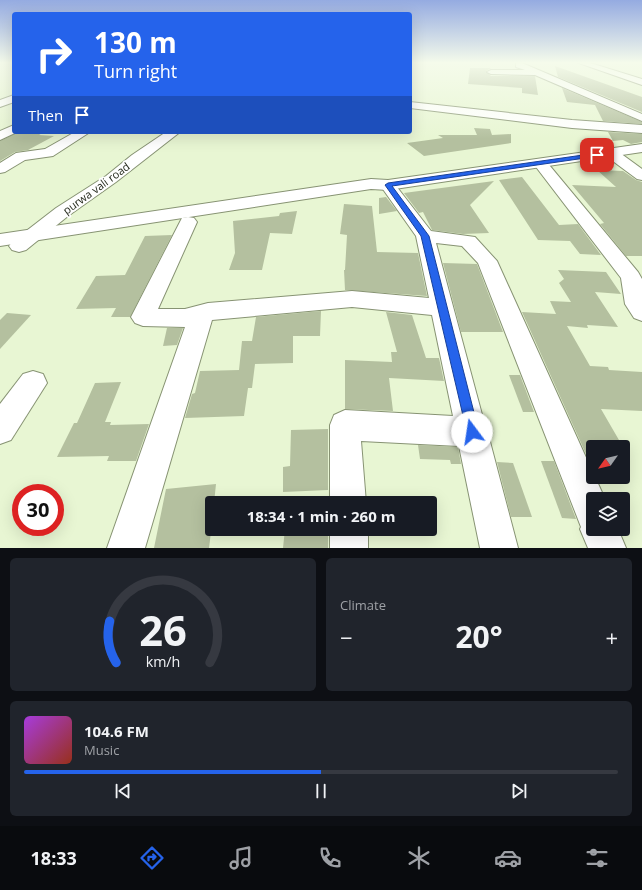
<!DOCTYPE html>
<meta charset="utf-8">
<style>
body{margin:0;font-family:"Open Sans",sans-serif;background:#20242c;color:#f1f3f6;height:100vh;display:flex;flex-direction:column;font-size:15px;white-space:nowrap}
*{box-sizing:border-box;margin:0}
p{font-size:13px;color:#9ea1a6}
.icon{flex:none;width:22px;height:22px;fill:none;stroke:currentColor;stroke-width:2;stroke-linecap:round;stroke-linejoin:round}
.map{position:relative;height:548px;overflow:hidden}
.side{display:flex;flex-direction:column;gap:10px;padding:10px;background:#0d0f14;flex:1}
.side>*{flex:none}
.hud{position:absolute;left:12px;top:12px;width:400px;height:122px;border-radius:4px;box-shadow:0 4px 16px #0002;background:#2563eb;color:#fff;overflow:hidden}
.needle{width:26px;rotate:236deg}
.controls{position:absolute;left:586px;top:440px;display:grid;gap:8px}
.controls a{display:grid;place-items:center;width:44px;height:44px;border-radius:4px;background:#171b24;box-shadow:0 4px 16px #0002;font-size:20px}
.speed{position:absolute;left:12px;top:484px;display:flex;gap:8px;font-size:20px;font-weight:700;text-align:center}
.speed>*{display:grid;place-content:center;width:52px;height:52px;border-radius:50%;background:#171b24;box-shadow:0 4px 16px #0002;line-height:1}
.speed .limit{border:6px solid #d22;background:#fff;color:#111}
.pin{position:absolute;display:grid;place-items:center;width:34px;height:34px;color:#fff;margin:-17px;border-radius:8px;box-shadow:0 2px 6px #0006}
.me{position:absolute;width:44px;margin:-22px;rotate:346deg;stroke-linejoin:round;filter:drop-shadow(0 0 3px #0008)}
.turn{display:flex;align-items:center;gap:14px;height:84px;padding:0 16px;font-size:18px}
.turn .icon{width:52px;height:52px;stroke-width:2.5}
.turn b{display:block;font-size:28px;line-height:34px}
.then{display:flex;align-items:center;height:38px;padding:0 16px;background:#0003;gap:8px;font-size:15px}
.big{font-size:30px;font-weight:700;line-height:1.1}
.side .tile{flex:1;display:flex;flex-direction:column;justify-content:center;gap:6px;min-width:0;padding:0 14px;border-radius:6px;background:#20242c}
.side .dial{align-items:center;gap:0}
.dial svg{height:104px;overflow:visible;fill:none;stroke:#363941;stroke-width:7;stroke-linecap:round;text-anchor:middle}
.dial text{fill:#f1f3f6;stroke:none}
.song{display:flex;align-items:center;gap:12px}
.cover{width:48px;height:48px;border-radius:6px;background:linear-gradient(135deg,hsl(280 70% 55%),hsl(10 70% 35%))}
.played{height:4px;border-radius:2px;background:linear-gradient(90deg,#2563eb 50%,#363941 50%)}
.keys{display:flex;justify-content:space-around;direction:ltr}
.heat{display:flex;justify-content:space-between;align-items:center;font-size:22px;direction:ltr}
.side .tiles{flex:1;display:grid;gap:10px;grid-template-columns:1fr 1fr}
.tile:last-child{grid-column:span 2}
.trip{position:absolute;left:205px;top:496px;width:232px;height:40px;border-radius:4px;background:#171b24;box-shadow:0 4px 16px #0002;font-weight:700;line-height:40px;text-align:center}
.menu{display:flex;height:64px;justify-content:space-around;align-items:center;background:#090b0e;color:#9ea1a6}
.menu .icon{width:28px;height:28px}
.menu .current{color:#2563eb}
.menu b{font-size:18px;color:#f1f3f6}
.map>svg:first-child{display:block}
.building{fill:#b4c09f}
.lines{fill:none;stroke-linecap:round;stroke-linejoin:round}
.minor-casing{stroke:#879373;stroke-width:2}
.secondary-casing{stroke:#879373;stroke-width:2}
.minor{fill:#fff;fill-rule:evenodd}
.secondary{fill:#fff;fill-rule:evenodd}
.route{fill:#2563eb;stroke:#184099}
.labels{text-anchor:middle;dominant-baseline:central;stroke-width:3.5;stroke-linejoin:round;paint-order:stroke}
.far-street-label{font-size:11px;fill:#272c1f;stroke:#fff}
</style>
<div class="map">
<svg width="642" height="548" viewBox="0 0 642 548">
<rect width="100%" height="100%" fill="#e8f6d3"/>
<!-- building -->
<g class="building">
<polygon points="555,66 642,97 642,112 558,77"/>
<polygon points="470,68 509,68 491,68 486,71 491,76 535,76 538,95 522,93 522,88 468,84"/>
<polygon points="562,88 642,122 642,124 603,121 595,105 567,102"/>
<polygon points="474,128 490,129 492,135 511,134 511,143 424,156 407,143 443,138 438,135 477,135"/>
<polygon points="18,132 44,132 39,135 54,136 28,150 15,152 0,161 0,141"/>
<polygon points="608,132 642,134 642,142 631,144 623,140 613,141"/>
<polygon points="597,170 623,171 636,180 642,182 642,256 626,256 600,224 604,223 572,185 616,187"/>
<polygon points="522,177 559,225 578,224 601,255 580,254 570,241 538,240 499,180"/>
<polygon points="494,181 470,205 489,233 463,234 432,230 423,212 419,213 404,193"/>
<polygon points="386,197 397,211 379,214 379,198"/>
<polygon points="344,204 372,206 377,252 418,253 427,296 345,290 344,270 345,270 347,235 340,234"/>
<polygon points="297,211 292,234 270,233 262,270 229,270 235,253 233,221 279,216 280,213"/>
<polygon points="172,235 130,317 111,317 116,308 76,309 96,276 125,275 145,236"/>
<polygon points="443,263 477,264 503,332 461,332"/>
<polygon points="558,270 606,272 621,294 595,292 618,327 587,325 588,328 567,326 590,366 608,367 609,370 642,372 642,411 601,409 623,447 593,447 593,454 586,454 522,312 556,314 550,301 571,302 559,283 564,279"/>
<polygon points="321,311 320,336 293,336 293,363 255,364 252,388 248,388 244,416 185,418 192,394 195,393 200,371 239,370 242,341 252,341 256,317"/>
<polygon points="386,312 412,315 426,358 439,358 444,381 389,378 393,411 345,409 345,360 392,362 391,352 397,352"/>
<polygon points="7,313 31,315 0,349 0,320"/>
<polygon points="167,328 183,328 177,345 163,346"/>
<polygon points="509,375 520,375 534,412 523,412"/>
<polygon points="121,382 105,422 111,422 110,425 149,424 136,461 107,461 109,456 57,457 74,423 77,423 95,383"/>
<polygon points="328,429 328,490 283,492 283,467 290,466 291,430"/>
<polygon points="418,445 458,447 461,464 451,464 450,460 420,459"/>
<polygon points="541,461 554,461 576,519 562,518"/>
<polygon points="497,462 513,463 532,517 511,517"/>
<polygon points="216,484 214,503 212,503 212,524 209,548 154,548 166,489"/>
<polygon points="285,529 328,530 328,548 283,548"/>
</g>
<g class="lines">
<!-- minor casing -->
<g class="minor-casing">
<g id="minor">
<polygon points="576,62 587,62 642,79 642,85"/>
<polygon points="516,63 522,63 642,114 642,121 535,75 491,74 487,72 491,70 525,70 516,67"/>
<polygon points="14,95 14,102 0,107 0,100"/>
<polygon points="14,125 14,132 17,132 0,140 0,131"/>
<polygon points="75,132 90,132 53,156 25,160 5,172 0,173 0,163 16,153 45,149"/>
<polygon points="166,132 180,132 116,182 68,216 26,250 19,252 12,250 9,246 12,242 56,208 106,176 132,155"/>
<polygon points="611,149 616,150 642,169 642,180 637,179 606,156 604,153 606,150"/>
<polygon points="540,159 545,160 638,272 642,279 642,321 634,318 625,304 621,278 533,163 535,160"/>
<polygon points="388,180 393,182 431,231 475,237 497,261 593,473 593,477 595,477 605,499 593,499 593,529 618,529 626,548 588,548 580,529 581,527 478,263 462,246 436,243 484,422 489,432 488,434 518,548 480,548 459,446 361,441 366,503 330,503 330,425 334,415 345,410 453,416 432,315 352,307 212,320 145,548 107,548 185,327 143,326 135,323 131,317 182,218 188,217 194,218 197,222 158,309 185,309 208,303 352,291 429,298 416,236 380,185 383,182"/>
<polygon points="33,371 43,374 47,383 11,440 0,444 0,404 23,374"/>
<rect x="330" y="529" width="38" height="19"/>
</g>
</g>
<!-- secondary casing -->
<g class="secondary-casing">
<g id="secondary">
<polygon points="410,102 572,120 642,125 642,133 572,128 410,108"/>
<polygon points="642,144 642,152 388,190 371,189 0,246 0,234 371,179 388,180"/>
</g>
</g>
<!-- minor -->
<use href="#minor" class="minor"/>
<!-- secondary -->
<use href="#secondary" class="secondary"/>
</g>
<!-- sky -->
<linearGradient id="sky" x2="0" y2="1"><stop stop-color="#95abe1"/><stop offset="0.45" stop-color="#f5fbeb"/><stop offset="1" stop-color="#f5fbeb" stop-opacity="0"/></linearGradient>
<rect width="642" height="139" fill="url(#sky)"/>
<!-- route -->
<polygon class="route" points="597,153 600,155 599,156 392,186 429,236 479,432 477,437 472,439 468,437 421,236 385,185 388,183"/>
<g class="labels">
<!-- far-street labels -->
<g class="far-street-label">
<text transform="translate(96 188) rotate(-36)">purwa vali road</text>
</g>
</g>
</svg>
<div class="controls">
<a><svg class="needle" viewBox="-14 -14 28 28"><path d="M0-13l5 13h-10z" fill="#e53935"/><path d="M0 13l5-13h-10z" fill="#9ea1a6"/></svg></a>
<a><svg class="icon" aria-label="layers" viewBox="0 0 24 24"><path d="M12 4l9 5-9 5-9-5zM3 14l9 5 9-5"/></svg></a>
</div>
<div class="speed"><div class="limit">30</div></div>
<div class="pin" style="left:597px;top:155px;background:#d93025"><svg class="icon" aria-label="arrive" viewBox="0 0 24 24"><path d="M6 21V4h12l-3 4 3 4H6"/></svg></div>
<svg class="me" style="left:472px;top:432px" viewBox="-20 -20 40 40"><circle r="19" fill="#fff"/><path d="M0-13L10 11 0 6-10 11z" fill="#2563eb"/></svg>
<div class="trip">18:34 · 1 min · 260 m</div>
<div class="hud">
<div class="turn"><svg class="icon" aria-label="right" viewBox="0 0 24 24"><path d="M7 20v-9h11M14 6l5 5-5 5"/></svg><div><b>130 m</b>Turn right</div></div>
<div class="then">Then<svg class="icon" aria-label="arrive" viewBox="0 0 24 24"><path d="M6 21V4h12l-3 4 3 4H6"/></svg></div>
</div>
</div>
<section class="side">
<div class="tiles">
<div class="tile dial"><svg viewBox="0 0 100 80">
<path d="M14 69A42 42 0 1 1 86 69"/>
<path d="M14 69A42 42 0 0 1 9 37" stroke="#2563eb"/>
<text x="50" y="56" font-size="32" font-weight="700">26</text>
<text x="50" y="72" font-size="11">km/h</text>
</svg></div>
<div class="tile"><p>Climate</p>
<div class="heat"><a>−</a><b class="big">20°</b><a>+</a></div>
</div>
<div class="tile">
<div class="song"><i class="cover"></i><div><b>104.6 FM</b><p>Music</p></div></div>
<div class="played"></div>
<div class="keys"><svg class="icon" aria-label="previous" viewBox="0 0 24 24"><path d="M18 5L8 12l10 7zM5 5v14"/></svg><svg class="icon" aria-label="pause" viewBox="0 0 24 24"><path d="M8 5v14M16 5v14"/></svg><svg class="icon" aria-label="next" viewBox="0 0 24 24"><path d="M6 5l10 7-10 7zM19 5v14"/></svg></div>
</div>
</div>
</section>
<nav class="menu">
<b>18:33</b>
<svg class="icon current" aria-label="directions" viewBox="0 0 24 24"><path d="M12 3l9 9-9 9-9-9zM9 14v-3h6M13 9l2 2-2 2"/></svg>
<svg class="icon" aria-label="music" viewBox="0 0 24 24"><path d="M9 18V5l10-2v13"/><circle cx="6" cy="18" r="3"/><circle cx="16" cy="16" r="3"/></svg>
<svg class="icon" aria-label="phone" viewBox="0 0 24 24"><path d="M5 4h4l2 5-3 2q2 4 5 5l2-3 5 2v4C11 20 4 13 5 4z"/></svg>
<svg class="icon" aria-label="climate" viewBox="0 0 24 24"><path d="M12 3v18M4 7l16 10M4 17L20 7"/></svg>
<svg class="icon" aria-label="car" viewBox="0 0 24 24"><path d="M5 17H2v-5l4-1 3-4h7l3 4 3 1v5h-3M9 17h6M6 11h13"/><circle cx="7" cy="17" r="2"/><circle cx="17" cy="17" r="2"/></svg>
<svg class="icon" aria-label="filters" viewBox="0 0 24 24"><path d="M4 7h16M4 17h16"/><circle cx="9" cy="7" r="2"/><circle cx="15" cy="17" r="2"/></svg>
</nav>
